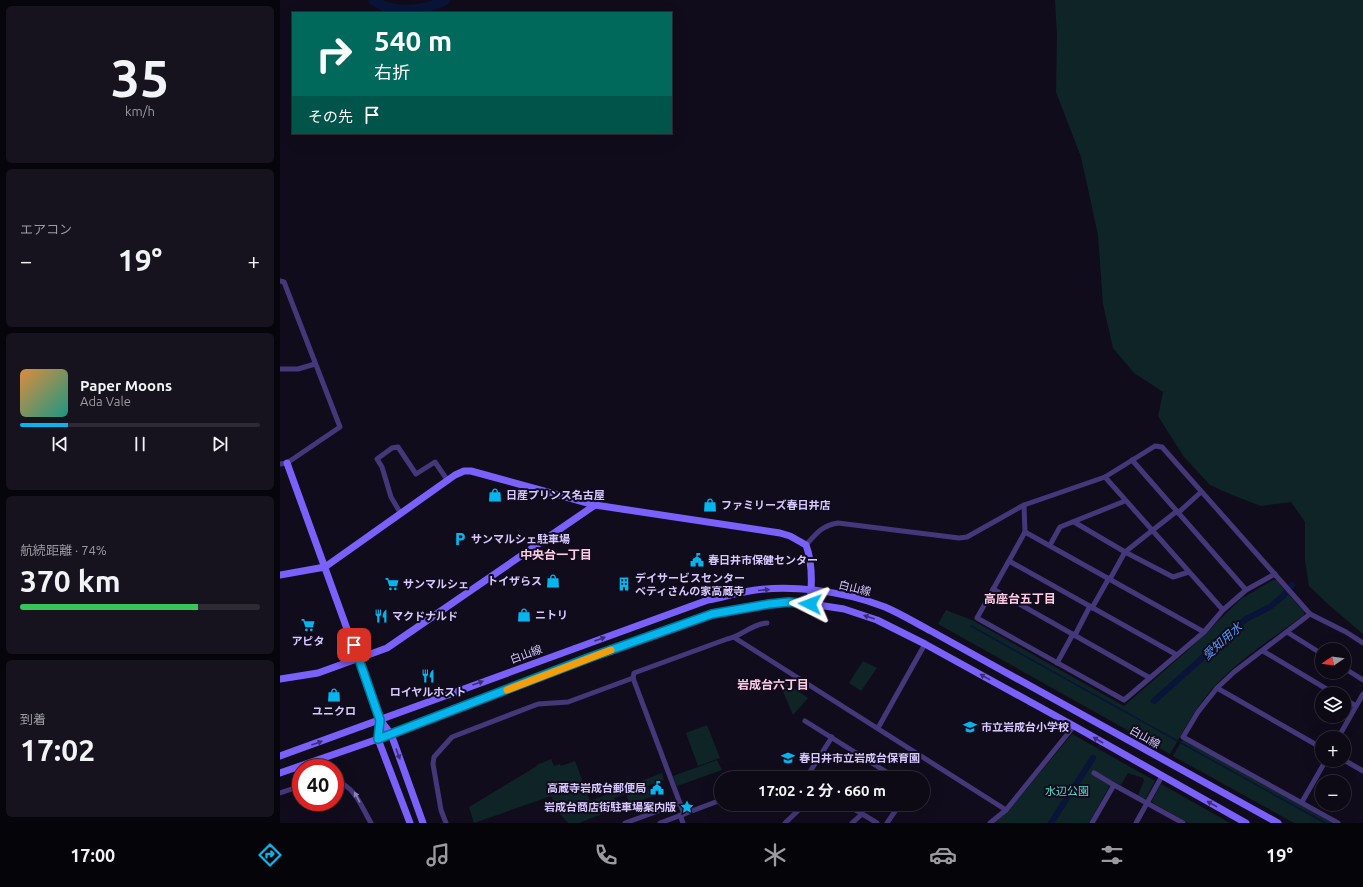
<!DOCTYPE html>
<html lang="ja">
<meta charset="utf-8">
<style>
body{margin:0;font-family:Ubuntu,"Noto Sans JP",sans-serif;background:#16121e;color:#f1f3f6;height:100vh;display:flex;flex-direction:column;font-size:15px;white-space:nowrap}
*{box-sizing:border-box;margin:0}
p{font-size:13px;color:#9a9aa0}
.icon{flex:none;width:22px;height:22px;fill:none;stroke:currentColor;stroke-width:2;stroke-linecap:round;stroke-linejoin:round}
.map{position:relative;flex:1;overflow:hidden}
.drawer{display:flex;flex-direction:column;gap:6px;padding:6px;background:#07050c;width:280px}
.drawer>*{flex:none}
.guide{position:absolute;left:12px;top:12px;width:380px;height:122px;border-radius:0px;box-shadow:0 4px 16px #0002,0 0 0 1px #2d2a34;background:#00695c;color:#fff;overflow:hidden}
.needle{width:26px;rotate:257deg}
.controls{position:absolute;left:1035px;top:643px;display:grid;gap:8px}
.controls a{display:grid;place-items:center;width:36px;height:36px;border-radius:50%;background:#0d0915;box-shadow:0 4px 16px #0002,0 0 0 1px #2d2a34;font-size:20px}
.speed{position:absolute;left:12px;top:759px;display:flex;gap:8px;font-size:20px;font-weight:700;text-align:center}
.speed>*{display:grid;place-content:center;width:52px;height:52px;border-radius:50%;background:#0d0915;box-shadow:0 4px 16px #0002,0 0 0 1px #2d2a34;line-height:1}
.speed .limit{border:6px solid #d22;background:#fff;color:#111}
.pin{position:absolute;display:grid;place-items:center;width:34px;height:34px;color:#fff;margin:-17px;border-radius:8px;box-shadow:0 2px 6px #0006}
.me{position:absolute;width:44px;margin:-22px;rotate:273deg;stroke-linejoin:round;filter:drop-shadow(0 0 3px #0008)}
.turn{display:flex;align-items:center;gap:14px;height:84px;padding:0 16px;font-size:18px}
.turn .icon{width:52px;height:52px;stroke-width:2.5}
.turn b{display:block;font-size:28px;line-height:34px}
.then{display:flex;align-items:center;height:38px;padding:0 16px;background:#0003;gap:8px;font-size:15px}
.big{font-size:30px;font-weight:700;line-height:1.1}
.drawer .tile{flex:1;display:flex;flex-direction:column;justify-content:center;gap:6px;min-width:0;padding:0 14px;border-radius:6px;background:#16121e}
.drawer .dial{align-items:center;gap:0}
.dial b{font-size:52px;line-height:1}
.song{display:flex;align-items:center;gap:12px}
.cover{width:48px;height:48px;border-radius:6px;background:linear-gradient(135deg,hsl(30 70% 55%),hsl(170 70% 35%))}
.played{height:4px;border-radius:2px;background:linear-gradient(90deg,#05b5ed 20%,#2d2a34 20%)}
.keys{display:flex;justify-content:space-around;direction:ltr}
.heat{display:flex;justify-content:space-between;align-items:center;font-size:22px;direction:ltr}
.charge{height:6px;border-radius:3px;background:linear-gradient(90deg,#34c759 74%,#2d2a34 0)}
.trip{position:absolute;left:434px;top:771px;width:216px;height:40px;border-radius:20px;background:#0d0915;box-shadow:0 4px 16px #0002,0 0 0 1px #2d2a34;font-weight:700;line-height:40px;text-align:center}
.dock{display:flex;height:64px;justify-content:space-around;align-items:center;background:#050408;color:#9a9aa0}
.dock .icon{width:28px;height:28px}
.dock .active{color:#05b5ed}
.dock b{font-size:18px;color:#f1f3f6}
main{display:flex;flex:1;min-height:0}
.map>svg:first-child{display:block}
.green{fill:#0f2426}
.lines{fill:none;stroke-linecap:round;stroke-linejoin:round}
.stream{stroke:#091438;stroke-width:1.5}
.canal{stroke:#091438;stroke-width:6}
.river{stroke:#091438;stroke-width:10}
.street{stroke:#44387a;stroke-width:5}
.secondary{stroke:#7b61fc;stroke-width:7}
.oneway{fill:#3b2e76}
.oneway2{fill:#8d80bc}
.route-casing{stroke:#03769a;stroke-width:10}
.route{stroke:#05b5ed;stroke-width:7}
.slow{stroke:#f59e0b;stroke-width:7}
.labels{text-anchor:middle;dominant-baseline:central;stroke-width:4;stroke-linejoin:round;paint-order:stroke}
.poi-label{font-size:11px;font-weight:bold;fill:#d6c8fe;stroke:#110c1c;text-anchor:start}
.street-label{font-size:11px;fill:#d6c8fe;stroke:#110c1c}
.park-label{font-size:11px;fill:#57dbcd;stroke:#110c1c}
.neighbourhood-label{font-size:12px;font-weight:bold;fill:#fecae4;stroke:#110c1c}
.water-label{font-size:12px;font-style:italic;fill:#5999fb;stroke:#110c1c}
</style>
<main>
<section class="drawer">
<div class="tile dial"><b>35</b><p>km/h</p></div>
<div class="tile"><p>エアコン</p>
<div class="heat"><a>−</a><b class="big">19°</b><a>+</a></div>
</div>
<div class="tile">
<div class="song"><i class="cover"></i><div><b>Paper Moons</b><p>Ada Vale</p></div></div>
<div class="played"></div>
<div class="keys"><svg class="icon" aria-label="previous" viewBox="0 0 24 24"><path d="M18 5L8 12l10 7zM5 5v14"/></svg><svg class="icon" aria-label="pause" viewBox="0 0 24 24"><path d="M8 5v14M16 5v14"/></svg><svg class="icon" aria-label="next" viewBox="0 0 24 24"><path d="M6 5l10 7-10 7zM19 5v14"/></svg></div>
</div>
<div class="tile"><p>航続距離 · 74%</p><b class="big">370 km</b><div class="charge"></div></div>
<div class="tile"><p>到着</p><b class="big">17:02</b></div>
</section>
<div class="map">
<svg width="1083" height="823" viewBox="0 0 1083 823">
<rect width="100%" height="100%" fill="#110c1c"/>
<!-- green -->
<g class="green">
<polygon points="775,0 1083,0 1083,634 1050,606 1029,586 1025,560 1025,522 1011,502 981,506 952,495 930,485 904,457 878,416 883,392 854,373 833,348 823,304 818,235 801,157 776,92 777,35"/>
<path d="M993,580h3l28,32v3c-31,23 -66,45 -93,75 -17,20 -28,42 -41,64l-232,-130 8,-14 26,10 152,86 63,-55 54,-52z"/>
<polygon points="583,661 597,668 581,691 569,683"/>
<polygon points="497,677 528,698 513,715"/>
<polygon points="427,725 440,758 418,766 406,733"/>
<polygon points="792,734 875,781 866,798 863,798 858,795 864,781 863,778 848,773 841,785 840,785 818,773 816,777 830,785 809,823 714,823 729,810"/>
<polygon points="903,739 1053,823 1014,823 893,756"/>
<polygon points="271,759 274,766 280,764 281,766 295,761 310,801 382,773 384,780 368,786 371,797 350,804 346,794 334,798 338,808 299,823 288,823 280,814 271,796 194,823 189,807 257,766 257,765"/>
<polygon points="437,760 442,770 397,786 393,776"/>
<polygon points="881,784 950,823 908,823 873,803 872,801"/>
</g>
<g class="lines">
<!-- stream -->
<polyline class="stream" points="691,626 1045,823"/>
<!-- canal -->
<g class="canal">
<polyline points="874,701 966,619 990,607 1003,596 1012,585"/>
<polyline points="771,823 813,758"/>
</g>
<!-- river -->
<path class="river" d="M93,0c20,15 51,11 72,0"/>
<!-- street -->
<g class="street">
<polyline points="0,281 4,282 60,427 7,463 0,464"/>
<polyline points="0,369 18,369 35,364"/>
<polyline points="852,460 966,590"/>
<polyline points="825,477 943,610"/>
<polyline points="744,505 745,532 697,618 844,700 924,632 943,610 966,590 995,574"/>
<polyline points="898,513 921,492"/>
<polyline points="121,514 111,497 102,467 97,459 112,448 118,447 136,474 155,462 168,481"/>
<polyline points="794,522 845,552 893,577 909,572"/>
<polyline points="745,532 924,632"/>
<path d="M526,545c11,-12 15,-19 32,-22l121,15 8,-1 57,-32 81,-28 50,-31 7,1 148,167 36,18 17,11"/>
<polyline points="770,545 780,527 845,501"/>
<polyline points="729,561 897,655"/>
<polyline points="830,579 845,552 897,511"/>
<polyline points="713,589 870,678"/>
<polyline points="812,608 829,578"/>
<polyline points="1030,614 954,672 937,688 918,712 903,737 1058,823"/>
<polyline points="1007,632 1042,654"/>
<polyline points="795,635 810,606"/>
<polyline points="455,638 726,810"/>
<polyline points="983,651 1055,694"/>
<polyline points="777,663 793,634"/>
<polyline points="1064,668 1083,680"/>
<polyline points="353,678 404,814"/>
<polyline points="937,688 1042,748"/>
<polyline points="1064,699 1076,706"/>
<polyline points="525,721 616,778"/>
<polyline points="598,728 645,644"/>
<polyline points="1058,738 1083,694"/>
<polyline points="1064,760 1083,771"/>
<polyline points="814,773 834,785 903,823"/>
<polyline points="526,778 552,737"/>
<path d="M55,780c21,8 25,24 36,43"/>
<polyline points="0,793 21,786"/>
<polyline points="1022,802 1046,760"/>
<polyline points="566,804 597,823"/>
<polyline points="400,815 403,823"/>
<path d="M166,823l-5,-13 -8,-46 1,-7 18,-20 86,-33 30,-2 65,-24 1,-5 93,-34c14,-2 24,-15 40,-16"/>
<polyline points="345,823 400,803"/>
<polyline points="380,823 441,800"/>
<polyline points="505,823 525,804"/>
<polyline points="572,823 582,814"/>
<polyline points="607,823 620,804"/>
<polyline points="710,823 726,810 794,726"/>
<polyline points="812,823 834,785"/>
<polyline points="856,823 882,776"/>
</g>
<!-- secondary -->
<g class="secondary">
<polyline points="7,463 100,720 111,734 143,823"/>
<path d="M0,575l45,-8 130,-92 9,-4h7l124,34 185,28 10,3 16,9c7,18 6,40 4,59"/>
<polyline points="0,679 38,673 107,648 315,505"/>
<polyline points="100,720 98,739 130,823"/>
<path d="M0,756l428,-156c12,-2 24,-6 36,-8 43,-9 100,-1 141,15 16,7 31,16 46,24l347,192"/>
<polyline points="0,773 98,739 311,657 432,614 466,607 489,604 509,603 538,605 564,609 597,620 645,644 794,726 966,823"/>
</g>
</g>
<!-- one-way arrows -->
<defs><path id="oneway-solid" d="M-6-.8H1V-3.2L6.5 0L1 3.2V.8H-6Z"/></defs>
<g class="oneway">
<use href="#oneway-solid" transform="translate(484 590) rotate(-5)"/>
<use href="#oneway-solid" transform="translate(589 617) rotate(-161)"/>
<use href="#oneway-solid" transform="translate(320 639) rotate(-20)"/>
<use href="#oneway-solid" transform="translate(705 677) rotate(-151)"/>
<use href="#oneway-solid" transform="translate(198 683) rotate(-20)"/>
<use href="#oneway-solid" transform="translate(818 740) rotate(-150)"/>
<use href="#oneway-solid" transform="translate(37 743) rotate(-20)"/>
<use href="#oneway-solid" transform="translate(118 754) rotate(70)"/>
<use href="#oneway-solid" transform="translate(932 804) rotate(-151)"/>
</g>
<use class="oneway2" href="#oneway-solid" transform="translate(77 797) rotate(-118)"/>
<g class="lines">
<!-- route casing -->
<g class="route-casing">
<polyline id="route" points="74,645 100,720 98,739 311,657 432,614 489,604 509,602 530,604"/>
</g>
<!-- route -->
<use href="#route" class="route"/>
<!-- slow -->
<polyline class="slow" points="227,690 331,650"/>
</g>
<!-- icons -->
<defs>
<g id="shop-bare" transform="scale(1.08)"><path d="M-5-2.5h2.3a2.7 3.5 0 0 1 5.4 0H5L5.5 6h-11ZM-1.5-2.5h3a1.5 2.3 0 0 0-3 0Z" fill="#05b5ed" stroke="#110c1c" stroke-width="2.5" paint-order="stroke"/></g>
<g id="parking-bare" transform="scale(1.08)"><path d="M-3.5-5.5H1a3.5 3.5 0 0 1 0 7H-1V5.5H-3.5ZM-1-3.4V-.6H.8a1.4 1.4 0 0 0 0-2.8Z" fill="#05b5ed" stroke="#110c1c" stroke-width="2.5" paint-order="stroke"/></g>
<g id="civic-bare" transform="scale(1.08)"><path d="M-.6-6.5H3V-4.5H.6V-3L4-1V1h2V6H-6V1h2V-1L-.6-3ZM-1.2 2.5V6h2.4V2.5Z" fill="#05b5ed" stroke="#110c1c" stroke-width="2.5" paint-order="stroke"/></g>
<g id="supermarket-bare" transform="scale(1.08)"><path d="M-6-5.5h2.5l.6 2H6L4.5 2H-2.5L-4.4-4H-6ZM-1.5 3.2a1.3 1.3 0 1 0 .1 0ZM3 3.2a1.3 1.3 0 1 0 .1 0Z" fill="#05b5ed" stroke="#110c1c" stroke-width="2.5" paint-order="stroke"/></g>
<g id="building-bare" transform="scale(1.08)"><path d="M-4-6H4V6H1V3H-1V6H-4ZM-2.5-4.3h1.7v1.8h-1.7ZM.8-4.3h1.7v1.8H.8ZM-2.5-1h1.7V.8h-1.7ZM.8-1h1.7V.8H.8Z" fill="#05b5ed" stroke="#110c1c" stroke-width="2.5" paint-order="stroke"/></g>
<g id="restaurant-bare" transform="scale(1.08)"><path d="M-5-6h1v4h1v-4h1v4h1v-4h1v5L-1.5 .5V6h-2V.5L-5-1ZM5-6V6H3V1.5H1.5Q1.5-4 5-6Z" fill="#05b5ed" stroke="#110c1c" stroke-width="2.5" paint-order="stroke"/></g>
<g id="school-bare" transform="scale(1.08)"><path d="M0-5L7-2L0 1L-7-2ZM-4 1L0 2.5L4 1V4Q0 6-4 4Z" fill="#05b5ed" stroke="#110c1c" stroke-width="2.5" paint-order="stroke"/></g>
<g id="sight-bare" transform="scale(1.08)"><path d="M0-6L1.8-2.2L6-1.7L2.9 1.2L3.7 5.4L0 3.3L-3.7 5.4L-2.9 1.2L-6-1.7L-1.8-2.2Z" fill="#05b5ed" stroke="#110c1c" stroke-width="2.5" paint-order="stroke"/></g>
</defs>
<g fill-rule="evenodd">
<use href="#shop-bare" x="215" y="495"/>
<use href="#shop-bare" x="430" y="505"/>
<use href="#parking-bare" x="180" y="539"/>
<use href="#civic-bare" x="417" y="560"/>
<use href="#shop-bare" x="273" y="581"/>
<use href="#supermarket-bare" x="112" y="584"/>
<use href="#building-bare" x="344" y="584"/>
<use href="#shop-bare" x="244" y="615"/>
<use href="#restaurant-bare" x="101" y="616"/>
<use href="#supermarket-bare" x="28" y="625"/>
<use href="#restaurant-bare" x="148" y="676"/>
<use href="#shop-bare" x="54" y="695"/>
<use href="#school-bare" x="690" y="727"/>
<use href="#school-bare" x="508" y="758"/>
<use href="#civic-bare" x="377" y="788"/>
<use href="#sight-bare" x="407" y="807"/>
</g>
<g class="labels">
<!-- poi labels -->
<g class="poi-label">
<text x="226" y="495">日産プリンス名古屋</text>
<text x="441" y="505">ファミリーズ春日井店</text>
<text x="191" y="539">サンマルシェ駐車場</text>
<text x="428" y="560">春日井市保健センター</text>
<text x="355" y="578">デイサービスセンター<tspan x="355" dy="13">ベティさんの家高蔵寺</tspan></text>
<text x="262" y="581" text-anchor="end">トイザらス</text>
<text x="123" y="584">サンマルシェ</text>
<text x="255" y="615">ニトリ</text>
<text x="112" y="616">マクドナルド</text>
<text x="28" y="641" text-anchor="middle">アピタ</text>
<text x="148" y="692" text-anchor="middle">ロイヤルホスト</text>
<text x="54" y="711" text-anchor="middle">ユニクロ</text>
<text x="701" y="727">市立岩成台小学校</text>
<text x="519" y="758">春日井市立岩成台保育園</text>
<text x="366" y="788" text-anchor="end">高蔵寺岩成台郵便局</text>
<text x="396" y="807" text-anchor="end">岩成台商店街駐車場案内版</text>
</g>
<!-- street labels -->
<g class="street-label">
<text transform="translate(575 588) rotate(14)">白山線</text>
<text transform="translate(246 654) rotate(-20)">白山線</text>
<text transform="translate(865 737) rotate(29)">白山線</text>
</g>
<!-- park labels -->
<g class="park-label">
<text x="787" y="791">水辺公園</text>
</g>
<!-- neighbourhood labels -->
<g class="neighbourhood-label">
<text x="276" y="554">中央台一丁目</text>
<text x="740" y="598">高座台五丁目</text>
<text x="493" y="684">岩成台六丁目</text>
</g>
<!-- water labels -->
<g class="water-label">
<text transform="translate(942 641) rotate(-42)">愛知用水</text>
</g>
</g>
</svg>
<div class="controls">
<a><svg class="needle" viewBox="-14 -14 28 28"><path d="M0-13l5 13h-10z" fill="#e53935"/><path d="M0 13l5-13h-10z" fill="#9a9aa0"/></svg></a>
<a><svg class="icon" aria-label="layers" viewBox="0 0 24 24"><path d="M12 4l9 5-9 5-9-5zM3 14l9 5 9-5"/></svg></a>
<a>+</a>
<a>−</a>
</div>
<div class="speed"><div class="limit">40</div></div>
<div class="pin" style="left:74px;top:645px;background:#d93025"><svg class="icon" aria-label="arrive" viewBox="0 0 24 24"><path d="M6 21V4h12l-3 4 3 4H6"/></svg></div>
<svg class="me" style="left:530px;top:604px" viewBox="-20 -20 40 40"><path d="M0-17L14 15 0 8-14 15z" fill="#05b5ed" stroke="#fff" stroke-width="4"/></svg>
<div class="trip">17:02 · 2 分 · 660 m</div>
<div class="guide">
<div class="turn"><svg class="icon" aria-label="right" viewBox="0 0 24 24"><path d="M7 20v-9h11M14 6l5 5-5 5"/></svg><div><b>540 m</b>右折</div></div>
<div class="then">その先<svg class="icon" aria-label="arrive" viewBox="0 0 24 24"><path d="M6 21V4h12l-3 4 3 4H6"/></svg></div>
</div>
</div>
</main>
<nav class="dock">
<b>17:00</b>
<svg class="icon active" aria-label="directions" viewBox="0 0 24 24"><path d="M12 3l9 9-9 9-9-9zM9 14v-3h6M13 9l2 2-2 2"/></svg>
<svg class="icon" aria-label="music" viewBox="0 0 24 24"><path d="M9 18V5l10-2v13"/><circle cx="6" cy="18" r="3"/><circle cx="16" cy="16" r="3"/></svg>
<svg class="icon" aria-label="phone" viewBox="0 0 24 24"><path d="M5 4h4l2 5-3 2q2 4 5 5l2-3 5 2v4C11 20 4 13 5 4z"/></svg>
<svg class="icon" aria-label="climate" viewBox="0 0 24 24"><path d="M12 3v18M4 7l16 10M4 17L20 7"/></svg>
<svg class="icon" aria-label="car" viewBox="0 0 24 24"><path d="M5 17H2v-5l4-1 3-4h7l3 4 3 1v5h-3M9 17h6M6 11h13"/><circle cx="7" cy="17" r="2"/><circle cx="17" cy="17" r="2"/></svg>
<svg class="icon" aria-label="filters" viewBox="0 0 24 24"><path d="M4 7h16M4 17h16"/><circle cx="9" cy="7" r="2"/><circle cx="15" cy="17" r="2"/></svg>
<b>19°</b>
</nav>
